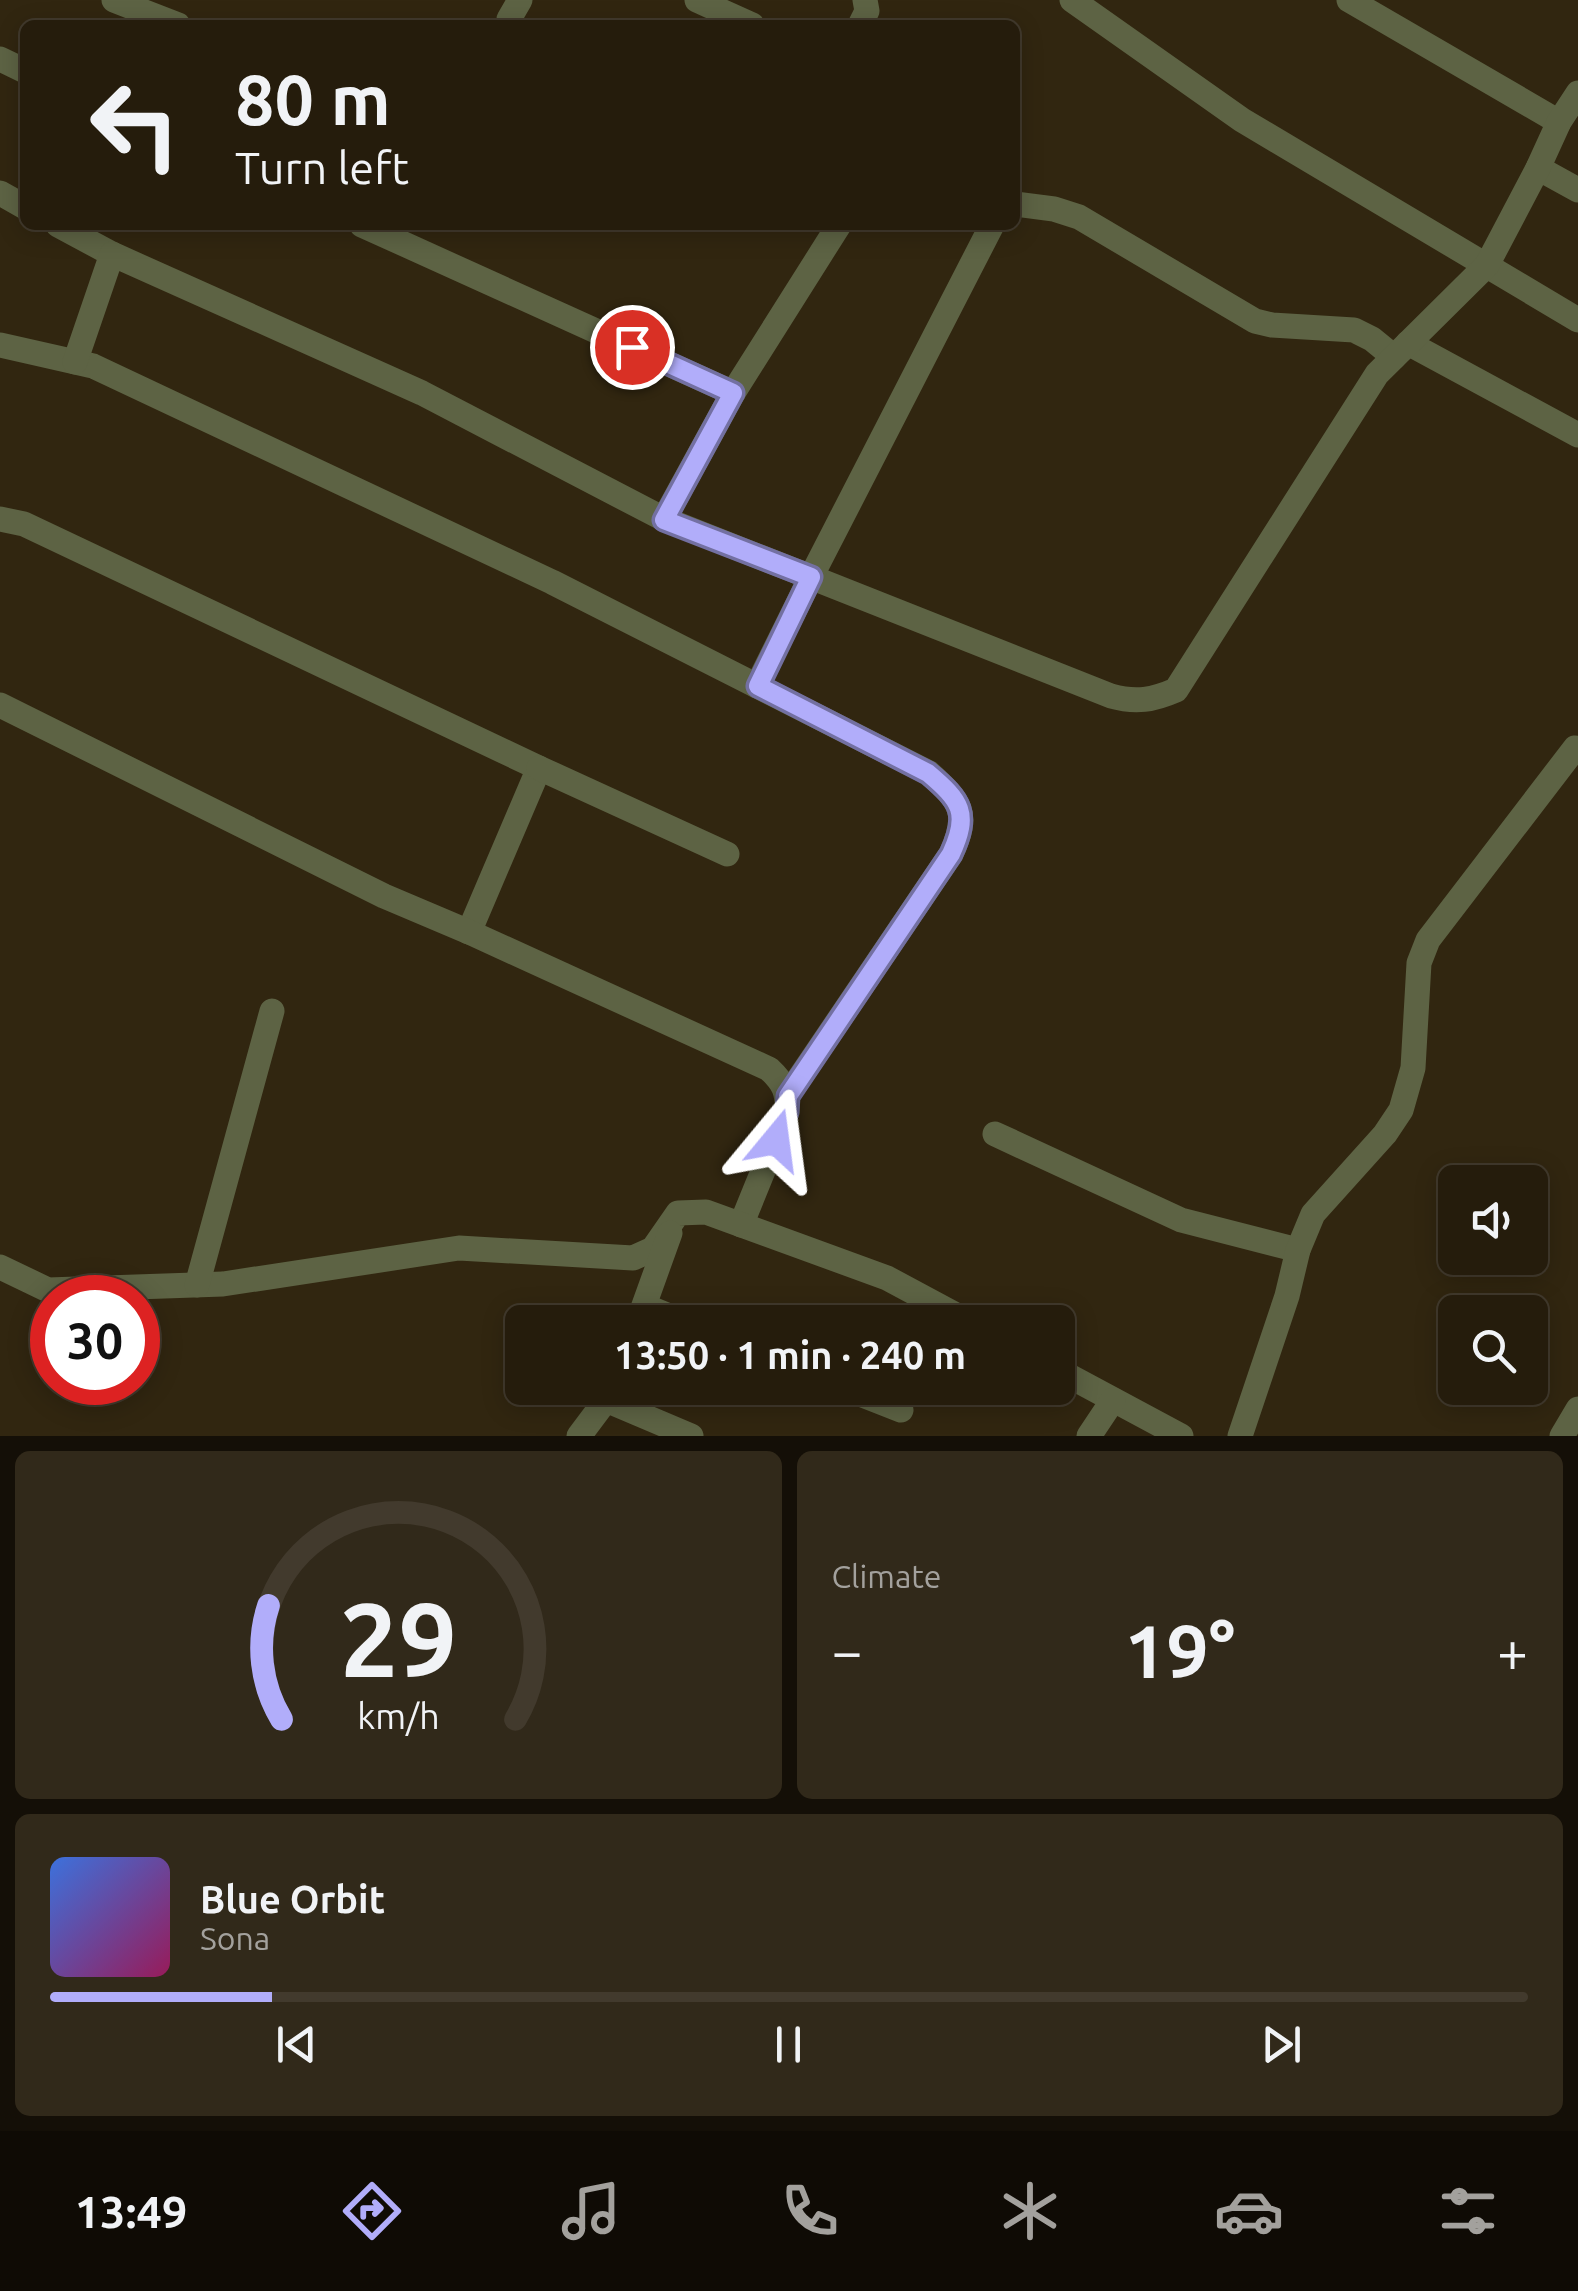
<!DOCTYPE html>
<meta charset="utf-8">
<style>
body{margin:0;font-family:Ubuntu,sans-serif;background:#31291a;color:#f1f3f6;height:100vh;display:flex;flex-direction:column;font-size:38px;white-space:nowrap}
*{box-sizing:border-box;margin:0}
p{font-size:32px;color:#a3a19d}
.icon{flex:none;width:55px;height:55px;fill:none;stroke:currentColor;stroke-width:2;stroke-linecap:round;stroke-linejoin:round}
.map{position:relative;height:1436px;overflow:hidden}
.side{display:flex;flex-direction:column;gap:15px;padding:15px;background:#140f07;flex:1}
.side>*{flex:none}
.banner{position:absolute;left:20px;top:20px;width:1000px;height:210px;border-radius:15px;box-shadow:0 5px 25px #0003,0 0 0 2px #423a2d;background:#251c0c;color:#f1f3f6;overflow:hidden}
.tools{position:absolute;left:1438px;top:1165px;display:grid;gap:20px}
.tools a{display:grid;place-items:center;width:110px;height:110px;border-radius:15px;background:#251c0c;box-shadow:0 5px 25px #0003,0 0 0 2px #423a2d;font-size:50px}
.speed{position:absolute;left:30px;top:1275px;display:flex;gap:20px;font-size:50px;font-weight:700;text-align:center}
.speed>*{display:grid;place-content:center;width:130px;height:130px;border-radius:50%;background:#251c0c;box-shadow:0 5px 25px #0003,0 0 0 2px #423a2d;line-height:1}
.speed .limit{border:15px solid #d22;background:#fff;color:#111}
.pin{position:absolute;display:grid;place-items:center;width:85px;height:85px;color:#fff;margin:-42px;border:5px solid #fff;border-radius:50%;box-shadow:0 2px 10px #0007}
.me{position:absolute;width:110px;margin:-55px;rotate:16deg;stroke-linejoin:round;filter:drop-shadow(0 0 8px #0008)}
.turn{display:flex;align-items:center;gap:35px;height:210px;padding:0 50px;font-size:45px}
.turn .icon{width:130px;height:130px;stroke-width:2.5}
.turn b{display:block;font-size:70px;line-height:85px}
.big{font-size:75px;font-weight:700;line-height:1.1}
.side .card{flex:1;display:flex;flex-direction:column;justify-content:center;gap:15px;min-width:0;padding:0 35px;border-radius:15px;background:#31291a}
.side .dial{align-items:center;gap:0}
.dial svg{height:260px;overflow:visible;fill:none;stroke:#423a2d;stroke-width:7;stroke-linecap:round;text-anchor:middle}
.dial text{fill:#f1f3f6;stroke:none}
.song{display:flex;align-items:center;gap:30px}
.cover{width:120px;height:120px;border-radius:15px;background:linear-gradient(135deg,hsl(220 70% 55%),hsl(330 70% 35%))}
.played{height:10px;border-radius:5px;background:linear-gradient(90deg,#b1adfa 15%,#423a2d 15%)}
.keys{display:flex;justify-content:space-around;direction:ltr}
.heat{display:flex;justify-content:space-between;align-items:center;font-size:55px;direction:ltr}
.side .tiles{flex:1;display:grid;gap:15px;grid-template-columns:1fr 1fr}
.card:last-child{grid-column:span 2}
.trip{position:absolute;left:505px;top:1305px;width:570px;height:100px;border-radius:15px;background:#251c0c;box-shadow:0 5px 25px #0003,0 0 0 2px #423a2d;font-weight:700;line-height:100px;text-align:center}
.menu{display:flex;height:160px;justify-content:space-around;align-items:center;background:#0f0b05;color:#a3a19d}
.menu .icon{width:70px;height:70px}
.menu .selected{color:#b1adfa}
.menu b{font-size:45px;color:#f1f3f6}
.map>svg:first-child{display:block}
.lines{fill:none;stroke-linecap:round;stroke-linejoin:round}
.minor{stroke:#5d6344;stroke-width:25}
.route-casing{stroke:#7370a2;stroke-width:25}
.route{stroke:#b1adfa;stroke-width:18}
</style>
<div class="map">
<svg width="1578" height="1436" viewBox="0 0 1578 1436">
<rect width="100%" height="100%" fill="#312610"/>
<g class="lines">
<!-- minor -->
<g class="minor">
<polyline points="114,0 178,25"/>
<polyline points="697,0 752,25"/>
<polyline points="1072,0 1242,120 1578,320"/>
<polyline points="1349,0 1559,122"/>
<polyline points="510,25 509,19 520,0"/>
<polyline points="860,25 867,11 865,0"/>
<polyline points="0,59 25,71"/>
<polyline points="1538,168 1578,190"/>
<polyline points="0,193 25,207"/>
<polyline points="1015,204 1054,209 1079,217 1255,321 1272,325 1354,330 1372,339 1394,357"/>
<polyline points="58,225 112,254"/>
<polyline points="362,225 733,393"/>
<polyline points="1408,343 1578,435"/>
<path d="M0,345l93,21 459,216 377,191c32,29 41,40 22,81l-163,241"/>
<polyline points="75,362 112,254 422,393 664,519 733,393 839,225"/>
<polyline points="0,519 24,524 539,768 469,932"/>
<path d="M664,519l447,177c25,7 42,4 65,-6l201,-316 110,-109 51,-97 21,-46 19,-29"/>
<polyline points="757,686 811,577 992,225"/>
<path d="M0,705l384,191 85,36 300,137c15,14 19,23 18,43l-46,113"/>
<polyline points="539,768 727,854"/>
<polyline points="995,1134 1181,1220 1298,1250"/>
<polyline points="0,1267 48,1290 223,1284 459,1248 633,1258 653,1249 678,1213 706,1212 887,1278 969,1322"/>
<polyline points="197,1285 272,1011"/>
<polyline points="645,1306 684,1322"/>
<polyline points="638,1322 670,1233"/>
<polyline points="1058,1370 1181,1436"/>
<polyline points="845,1388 901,1410"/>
<polyline points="606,1400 691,1436"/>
<polyline points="579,1436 606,1400 611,1388"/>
<polyline points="1089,1436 1113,1400"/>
<polyline points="1240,1436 1287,1296 1298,1250 1313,1214 1385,1134 1401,1110 1413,1068 1419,963 1428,940 1575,748"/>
<polyline points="1562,1436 1578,1409"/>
</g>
</g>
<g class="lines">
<!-- route casing -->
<g class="route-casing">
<path id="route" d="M632,347l101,46 -69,127 147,57 -53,109 170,87c33,28 42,40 23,81l-163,242 -1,16 -11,28"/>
</g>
<!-- route -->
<use href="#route" class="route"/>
</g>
</svg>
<div class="tools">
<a><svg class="icon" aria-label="sound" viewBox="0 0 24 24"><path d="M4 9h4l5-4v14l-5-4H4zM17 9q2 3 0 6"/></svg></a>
<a><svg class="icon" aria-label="search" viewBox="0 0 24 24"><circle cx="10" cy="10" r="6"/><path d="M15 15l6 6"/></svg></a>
</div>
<div class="speed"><div class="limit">30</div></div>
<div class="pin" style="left:632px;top:347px;background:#d93025"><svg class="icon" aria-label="arrive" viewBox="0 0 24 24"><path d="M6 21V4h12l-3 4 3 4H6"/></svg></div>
<svg class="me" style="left:776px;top:1140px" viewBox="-20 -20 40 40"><path d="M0-17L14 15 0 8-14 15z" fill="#b1adfa" stroke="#fff" stroke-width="4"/></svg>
<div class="trip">13:50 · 1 min · 240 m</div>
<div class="banner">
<div class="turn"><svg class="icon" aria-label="left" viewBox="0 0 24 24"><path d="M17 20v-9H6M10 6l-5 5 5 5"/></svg><div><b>80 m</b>Turn left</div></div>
</div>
</div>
<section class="side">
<div class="tiles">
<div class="card dial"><svg viewBox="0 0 100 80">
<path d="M14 69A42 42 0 1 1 86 69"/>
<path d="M14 69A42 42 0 0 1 10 34" stroke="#b1adfa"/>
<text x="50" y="56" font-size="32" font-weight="700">29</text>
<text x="50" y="72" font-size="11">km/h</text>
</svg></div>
<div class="card"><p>Climate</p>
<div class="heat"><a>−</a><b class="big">19°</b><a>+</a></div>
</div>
<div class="card">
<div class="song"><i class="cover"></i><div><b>Blue Orbit</b><p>Sona</p></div></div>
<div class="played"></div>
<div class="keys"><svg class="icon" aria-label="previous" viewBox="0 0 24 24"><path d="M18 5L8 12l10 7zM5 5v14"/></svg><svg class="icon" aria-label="pause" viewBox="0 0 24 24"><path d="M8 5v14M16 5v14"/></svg><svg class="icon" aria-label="next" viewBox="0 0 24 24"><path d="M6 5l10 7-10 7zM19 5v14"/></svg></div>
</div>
</div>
</section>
<nav class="menu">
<b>13:49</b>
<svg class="icon selected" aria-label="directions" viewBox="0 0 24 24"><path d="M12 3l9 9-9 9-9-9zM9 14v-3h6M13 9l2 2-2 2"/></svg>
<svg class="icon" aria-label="music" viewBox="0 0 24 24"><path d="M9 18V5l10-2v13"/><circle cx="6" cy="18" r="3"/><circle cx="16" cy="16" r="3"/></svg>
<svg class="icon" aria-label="phone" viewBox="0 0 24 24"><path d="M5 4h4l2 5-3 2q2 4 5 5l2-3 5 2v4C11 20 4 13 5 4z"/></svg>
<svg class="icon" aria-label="climate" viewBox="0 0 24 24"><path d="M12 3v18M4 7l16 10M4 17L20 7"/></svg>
<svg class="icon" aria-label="car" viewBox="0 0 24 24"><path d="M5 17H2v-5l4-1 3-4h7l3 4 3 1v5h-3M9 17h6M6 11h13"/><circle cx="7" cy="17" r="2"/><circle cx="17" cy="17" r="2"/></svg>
<svg class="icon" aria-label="filters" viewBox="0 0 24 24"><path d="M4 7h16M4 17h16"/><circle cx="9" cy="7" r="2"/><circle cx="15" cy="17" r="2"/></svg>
</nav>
